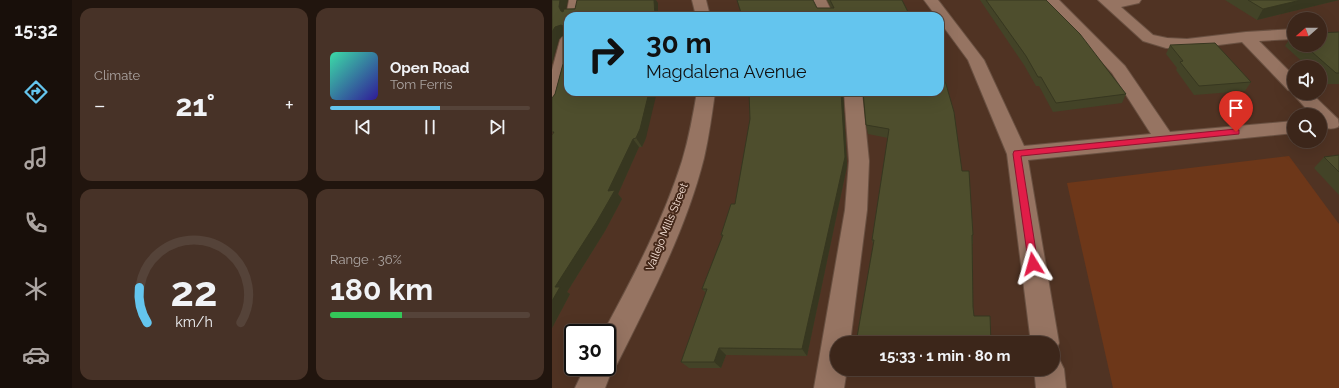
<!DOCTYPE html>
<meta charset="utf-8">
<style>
body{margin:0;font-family:Raleway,sans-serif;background:#473227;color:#f1f3f6;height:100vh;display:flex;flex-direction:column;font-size:15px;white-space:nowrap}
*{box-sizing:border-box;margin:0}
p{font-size:13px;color:#aca5a2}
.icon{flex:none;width:22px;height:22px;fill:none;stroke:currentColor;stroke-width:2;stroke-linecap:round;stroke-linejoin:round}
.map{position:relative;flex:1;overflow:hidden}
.panel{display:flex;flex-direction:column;gap:8px;padding:8px;background:#21150e;width:480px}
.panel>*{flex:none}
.guide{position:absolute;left:12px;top:12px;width:380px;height:84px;border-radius:12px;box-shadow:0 4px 16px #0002,0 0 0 1px #554339;background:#64c5ee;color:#111;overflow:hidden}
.needle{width:26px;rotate:250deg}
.controls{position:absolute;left:735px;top:12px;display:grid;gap:8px}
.controls a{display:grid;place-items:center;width:40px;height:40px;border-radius:50%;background:#3c261a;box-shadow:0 4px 16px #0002,0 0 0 1px #554339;font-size:20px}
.speed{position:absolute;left:12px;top:324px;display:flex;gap:8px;font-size:20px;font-weight:700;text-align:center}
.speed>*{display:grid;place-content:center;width:52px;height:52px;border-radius:50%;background:#3c261a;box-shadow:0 4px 16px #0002,0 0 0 1px #554339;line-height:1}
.speed .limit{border:2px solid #111;border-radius:6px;background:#fff;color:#111}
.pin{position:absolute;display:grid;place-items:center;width:34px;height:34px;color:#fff;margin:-41px -17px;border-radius:50% 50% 50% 0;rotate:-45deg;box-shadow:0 0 4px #0007}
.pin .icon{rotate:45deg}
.me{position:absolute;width:44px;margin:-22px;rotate:352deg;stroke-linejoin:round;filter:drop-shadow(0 0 3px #0008)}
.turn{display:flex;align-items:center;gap:14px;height:84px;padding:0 16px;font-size:18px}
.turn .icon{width:52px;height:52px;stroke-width:2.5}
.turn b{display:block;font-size:28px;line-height:34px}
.big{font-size:30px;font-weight:700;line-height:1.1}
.panel .tile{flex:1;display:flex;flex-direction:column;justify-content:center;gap:6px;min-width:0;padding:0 14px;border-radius:12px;background:#473227}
.panel .dial{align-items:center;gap:0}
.dial svg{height:104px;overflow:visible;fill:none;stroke:#554339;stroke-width:7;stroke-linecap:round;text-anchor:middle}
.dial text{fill:#f1f3f6;stroke:none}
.song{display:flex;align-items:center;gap:12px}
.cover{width:48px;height:48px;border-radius:6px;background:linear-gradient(135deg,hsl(160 70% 55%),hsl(250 70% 35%))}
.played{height:4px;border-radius:2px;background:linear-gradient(90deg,#64c5ee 55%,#554339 55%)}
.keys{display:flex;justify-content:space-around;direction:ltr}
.heat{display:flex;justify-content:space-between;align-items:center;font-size:22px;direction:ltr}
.charge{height:6px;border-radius:3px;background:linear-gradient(90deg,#34c759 36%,#554339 0)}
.panel .tiles{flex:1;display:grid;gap:8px;grid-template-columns:repeat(2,1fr)}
.trip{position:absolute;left:278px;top:336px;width:230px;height:40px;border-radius:20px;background:#3c261a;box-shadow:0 4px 16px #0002,0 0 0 1px #554339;font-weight:700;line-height:40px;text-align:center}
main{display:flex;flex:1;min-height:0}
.menu{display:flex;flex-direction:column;width:72px;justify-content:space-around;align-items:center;background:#180f0a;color:#aca5a2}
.menu .icon{width:28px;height:28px}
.menu .active{color:#64c5ee}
.menu b{font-size:18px;color:#f1f3f6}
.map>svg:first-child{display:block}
.green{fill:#6d3719}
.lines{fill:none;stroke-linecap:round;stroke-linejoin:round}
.minor-casing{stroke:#695041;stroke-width:2}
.minor{fill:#967462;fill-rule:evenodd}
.wall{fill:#434327}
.shaded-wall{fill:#373720}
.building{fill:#4e4e2d;stroke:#373720}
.route{fill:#e11d48;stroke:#92132f}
.labels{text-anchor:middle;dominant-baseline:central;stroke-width:4;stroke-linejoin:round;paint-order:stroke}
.street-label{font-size:11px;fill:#fde9df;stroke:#452819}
</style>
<main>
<nav class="menu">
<b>15:32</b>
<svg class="icon active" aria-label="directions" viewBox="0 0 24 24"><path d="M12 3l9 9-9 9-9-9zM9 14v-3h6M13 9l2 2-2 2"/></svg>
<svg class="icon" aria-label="music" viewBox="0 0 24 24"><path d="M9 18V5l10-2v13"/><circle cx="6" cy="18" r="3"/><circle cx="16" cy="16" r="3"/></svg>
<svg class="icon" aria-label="phone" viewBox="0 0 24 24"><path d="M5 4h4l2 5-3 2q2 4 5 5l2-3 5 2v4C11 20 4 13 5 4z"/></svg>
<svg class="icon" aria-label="climate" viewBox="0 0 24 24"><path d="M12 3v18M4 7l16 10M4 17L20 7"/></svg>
<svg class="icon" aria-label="car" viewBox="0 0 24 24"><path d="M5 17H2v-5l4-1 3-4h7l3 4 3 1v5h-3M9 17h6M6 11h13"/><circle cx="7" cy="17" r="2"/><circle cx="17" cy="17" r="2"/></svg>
</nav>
<section class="panel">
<div class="tiles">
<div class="tile"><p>Climate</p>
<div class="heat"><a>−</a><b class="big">21°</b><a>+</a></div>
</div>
<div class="tile">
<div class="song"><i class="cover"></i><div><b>Open Road</b><p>Tom Ferris</p></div></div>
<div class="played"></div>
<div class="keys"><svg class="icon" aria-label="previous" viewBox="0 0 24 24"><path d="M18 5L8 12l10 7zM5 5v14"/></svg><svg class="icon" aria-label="pause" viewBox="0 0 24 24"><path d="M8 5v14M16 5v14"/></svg><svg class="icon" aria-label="next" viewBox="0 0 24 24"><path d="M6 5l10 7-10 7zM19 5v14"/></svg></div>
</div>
<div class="tile dial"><svg viewBox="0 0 100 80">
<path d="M14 69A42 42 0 1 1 86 69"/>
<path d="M14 69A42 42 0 0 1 8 42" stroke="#64c5ee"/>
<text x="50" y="56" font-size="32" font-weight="700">22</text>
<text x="50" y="72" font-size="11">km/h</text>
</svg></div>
<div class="tile"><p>Range · 36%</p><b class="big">180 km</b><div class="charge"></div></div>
</div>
</section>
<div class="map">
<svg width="787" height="388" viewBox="0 0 787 388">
<rect width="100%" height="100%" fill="#503323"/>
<!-- green -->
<polygon class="green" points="737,156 787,224 787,388 561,388 515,183"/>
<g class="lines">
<!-- minor casing -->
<g class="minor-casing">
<g id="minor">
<polygon points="17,0 31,0 28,16 16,16 16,19 14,16"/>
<polygon points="140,0 154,0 158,16 144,16"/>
<polygon points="260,0 274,0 282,16 268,16"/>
<polygon points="372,0 386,0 432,60 472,146 599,134 560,73 492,0 507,0 573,66 618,132 742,121 742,133 476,160 507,343 503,353 501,354 501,343 479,343 455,154 416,60 388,22 388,16 384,16"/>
<path d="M546,0h43l-2,3 -18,4 32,28 14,3 20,1 59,-7 48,-3v10l-35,2 35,35v17h17l27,26 1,6 -1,2c-8,3 -12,2 -18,-4v-8h-8l-20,-22 1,-2 -5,-1 -46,-48 -55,7 -21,-1 -23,-7z"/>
<polygon points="16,35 16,73 9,103 6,107 0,109 0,70 8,40 10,37"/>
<path d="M145,92h18c-3,22 -6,44 -11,66 -18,72 -54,140 -87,206l-3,1 -9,23h-30l10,-21h22v-34h-4c30,-56 60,-112 79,-172 7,-23 11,-46 15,-69z"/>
<polygon points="292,92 310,92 317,161 315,210 298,343 285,343 285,369 295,369 292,388 262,388 293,210 297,161"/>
<polygon points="501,356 507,359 512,369 514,388 484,388 482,369 501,369"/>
</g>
</g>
<!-- minor -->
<use href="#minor" class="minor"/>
</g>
<!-- wall -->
<g class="wall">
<polygon points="275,0 350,0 358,16 265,8 279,8"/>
<polygon points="428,0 494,0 574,94 570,103 501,112 487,86 484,86 472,65"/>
<polygon points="673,0 787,0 705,20"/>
<polygon points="106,3 106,16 16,16 94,138 90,147 87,147 66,194 70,199 53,231 15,292 18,294 0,328 3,94 11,64 11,35 7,39 0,64 14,9"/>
<polygon points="787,32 787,84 775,84 768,78 768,67 756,67 733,46 740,35 742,35 742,45 768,45"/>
<polygon points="618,45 699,82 693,91 642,95 624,70 625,68 614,54"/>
<polygon points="291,92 295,166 255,356 174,355 169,368 137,368 129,362 154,293 150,289 170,238 169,235 183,204 198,119"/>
<polygon points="311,92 410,171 421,235 421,244 420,244 421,307 422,316 439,343 321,245 320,240 336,138 316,134 314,125"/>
<polygon points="787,155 787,195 762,168 772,157"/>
<polygon points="406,369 439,369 438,376 406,375"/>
</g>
<!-- shaded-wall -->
<g class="shaded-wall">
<polygon points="8,0 16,0 13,16 9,11 7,7"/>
<polygon points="102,0 104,0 106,3 106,16 103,16"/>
<polygon points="749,0 787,0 705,20 711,9"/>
<polygon points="9,25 16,34 10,36 7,39 0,64 0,32 3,27"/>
<polygon points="97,92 105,92 94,138 90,147 84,138"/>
<polygon points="289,92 291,92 295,166 255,356 250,349"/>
<polygon points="81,139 87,147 66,194 70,199 53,231 15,292 18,294 0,328 0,301 3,287 56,191"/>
<polygon points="167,348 174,355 169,368 162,362"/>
</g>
<!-- building -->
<g class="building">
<polygon points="0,0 8,0 7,7 9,11 11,12 12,9 23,9 25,0 102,0 103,16 16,16 16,92 97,92 88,129 84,138 81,139 56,191 63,190 44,223 3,287 8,287 0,301 0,135 2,132 0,132 0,98 3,94 11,64 11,26 9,25 3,27 0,32"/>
<polygon points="185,0 261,0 265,8 282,8 278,0 350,0 358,16 190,16"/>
<polygon points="434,0 494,0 528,34 574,94 504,103 489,77 486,77 474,56"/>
<polygon points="696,0 749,0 711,9"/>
<polygon points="787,32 787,73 784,73 752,45 768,45 768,33"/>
<polygon points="663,43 699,82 647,86 628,62 631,61 618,45"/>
<polygon points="388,72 394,84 402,112 410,171 417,171 421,235 420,235 421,307 422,316 438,316 439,343 304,343 322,240 320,240 337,129 314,125 311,92 388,92"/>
<polygon points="197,92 289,92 293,157 250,349 167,348 162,362 129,362 155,289 150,289 171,235 169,235 179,204 183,204 198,119"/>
<polygon points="787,155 787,172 772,157"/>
</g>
<!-- route -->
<polygon class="route" points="684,129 687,130 687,134 469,156 486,264 485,267 481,269 477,267 461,154 462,151"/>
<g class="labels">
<!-- street labels -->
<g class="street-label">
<text transform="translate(115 227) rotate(-68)">Vallejo Mills Street</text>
</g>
</g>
</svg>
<div class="controls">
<a><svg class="needle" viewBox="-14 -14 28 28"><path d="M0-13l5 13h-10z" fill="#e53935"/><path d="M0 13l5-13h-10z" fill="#aca5a2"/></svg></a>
<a><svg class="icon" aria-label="sound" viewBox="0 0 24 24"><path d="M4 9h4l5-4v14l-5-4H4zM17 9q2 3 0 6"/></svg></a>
<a><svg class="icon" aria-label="search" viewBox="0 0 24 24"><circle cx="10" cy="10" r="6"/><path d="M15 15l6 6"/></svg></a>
</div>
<div class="speed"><div class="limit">30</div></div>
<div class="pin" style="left:684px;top:132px;background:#d93025"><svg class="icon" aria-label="arrive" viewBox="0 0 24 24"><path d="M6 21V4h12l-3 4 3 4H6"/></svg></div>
<svg class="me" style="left:481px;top:264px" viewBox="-20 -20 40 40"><path d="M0-17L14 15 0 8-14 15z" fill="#e11d48" stroke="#fff" stroke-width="4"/></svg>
<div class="trip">15:33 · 1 min · 80 m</div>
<div class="guide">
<div class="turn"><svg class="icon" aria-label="right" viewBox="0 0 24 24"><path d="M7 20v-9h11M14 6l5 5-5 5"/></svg><div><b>30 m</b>Magdalena Avenue</div></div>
</div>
</div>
</main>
